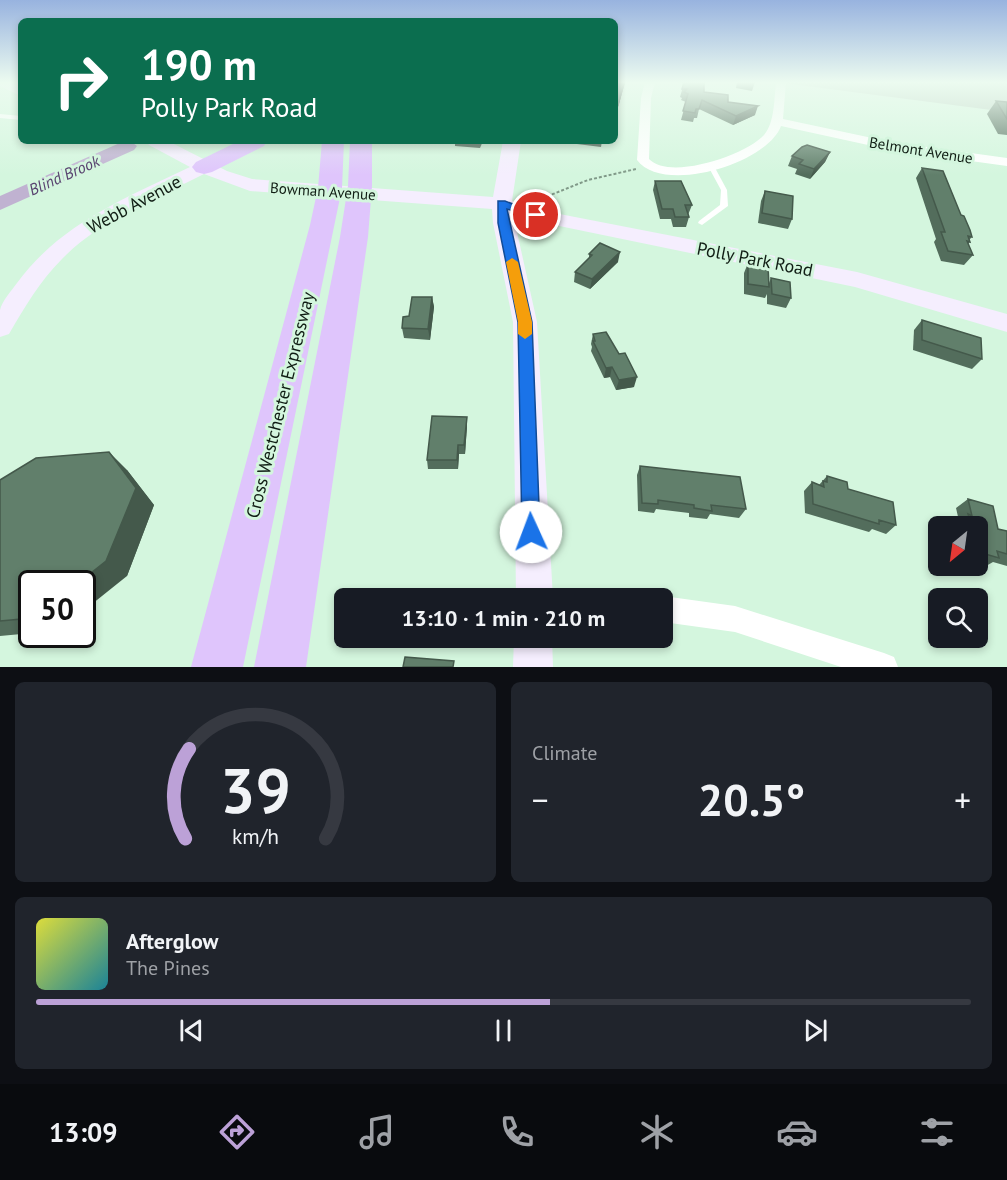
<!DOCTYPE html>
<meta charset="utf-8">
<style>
body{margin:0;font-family:"PT Sans",sans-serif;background:#20242c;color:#f1f3f6;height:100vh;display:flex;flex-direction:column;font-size:22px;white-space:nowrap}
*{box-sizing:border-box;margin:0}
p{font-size:20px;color:#9ea1a6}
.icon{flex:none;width:33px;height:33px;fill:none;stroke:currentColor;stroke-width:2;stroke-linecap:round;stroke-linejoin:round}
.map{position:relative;height:667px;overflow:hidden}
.side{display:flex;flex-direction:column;gap:15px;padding:15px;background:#0d0f14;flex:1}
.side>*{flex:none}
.banner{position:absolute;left:18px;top:18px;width:600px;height:126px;border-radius:9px;box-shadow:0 3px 9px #0003;background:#0b6e4f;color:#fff;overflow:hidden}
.needle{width:39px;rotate:209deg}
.fabs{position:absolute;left:928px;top:516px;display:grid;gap:12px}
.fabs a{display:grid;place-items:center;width:60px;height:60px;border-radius:9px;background:#171b24;box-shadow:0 3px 9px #0003;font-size:30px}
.speed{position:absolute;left:18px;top:570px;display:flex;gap:12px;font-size:30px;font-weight:700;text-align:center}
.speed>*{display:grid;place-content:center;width:78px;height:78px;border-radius:50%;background:#171b24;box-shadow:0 3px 9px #0003;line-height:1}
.speed .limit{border:3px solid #111;border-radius:9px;background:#fff;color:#111}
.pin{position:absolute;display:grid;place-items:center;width:51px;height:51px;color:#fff;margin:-26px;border:3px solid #fff;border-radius:50%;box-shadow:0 2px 6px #0007}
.me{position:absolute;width:66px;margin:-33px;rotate:358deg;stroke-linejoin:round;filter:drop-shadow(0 0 4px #0008)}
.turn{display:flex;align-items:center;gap:21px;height:126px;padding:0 24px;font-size:27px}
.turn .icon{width:78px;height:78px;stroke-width:2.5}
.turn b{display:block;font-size:42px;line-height:51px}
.big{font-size:45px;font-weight:700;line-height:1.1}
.side .tile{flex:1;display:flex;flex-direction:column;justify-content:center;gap:9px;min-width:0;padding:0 21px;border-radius:9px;background:#20242c}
.side .dial{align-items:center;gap:0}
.dial svg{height:156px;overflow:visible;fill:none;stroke:#363941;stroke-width:7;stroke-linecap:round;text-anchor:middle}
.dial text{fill:#f1f3f6;stroke:none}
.song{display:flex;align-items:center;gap:18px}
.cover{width:72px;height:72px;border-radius:9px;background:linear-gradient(135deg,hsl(60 70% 55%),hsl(190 70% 35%))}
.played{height:6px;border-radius:3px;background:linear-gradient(90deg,#bca1d7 55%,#363941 55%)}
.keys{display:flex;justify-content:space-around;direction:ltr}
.heat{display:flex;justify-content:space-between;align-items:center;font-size:33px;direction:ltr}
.side .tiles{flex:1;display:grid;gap:15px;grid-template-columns:1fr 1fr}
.tile:last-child{grid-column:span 2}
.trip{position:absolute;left:334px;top:588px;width:339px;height:60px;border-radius:9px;background:#171b24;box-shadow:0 3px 9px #0003;font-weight:700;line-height:60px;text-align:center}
.dock{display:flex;height:96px;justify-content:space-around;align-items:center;background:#090b0e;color:#9ea1a6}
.dock .icon{width:42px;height:42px}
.dock .on{color:#bca1d7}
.dock b{font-size:27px;color:#f1f3f6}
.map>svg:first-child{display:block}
.green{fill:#bcd1c2}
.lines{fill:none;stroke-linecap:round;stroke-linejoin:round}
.river{fill:#c0b2d1;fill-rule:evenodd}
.path{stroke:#809988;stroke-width:2;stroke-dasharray:3 2;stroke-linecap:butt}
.lane{fill:#fff;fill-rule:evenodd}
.street{fill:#fff;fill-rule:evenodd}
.secondary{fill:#f5eefe;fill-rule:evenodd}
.highway{fill:#dfc5fc;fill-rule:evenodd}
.wall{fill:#536d5c}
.shaded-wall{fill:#44594b}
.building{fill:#617f6b;stroke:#44594b;stroke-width:1.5}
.route{fill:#1a73e8;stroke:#114b97;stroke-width:1.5}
.slow{fill:#f59e0b}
.labels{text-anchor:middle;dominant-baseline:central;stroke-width:6;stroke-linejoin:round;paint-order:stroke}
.far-street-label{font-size:15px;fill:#101d14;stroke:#d4f6de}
.far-water-label{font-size:16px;font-style:italic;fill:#58426f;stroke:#d4f6de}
.street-label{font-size:18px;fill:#101d14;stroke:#d4f6de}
</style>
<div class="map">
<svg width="1007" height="667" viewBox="0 0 1007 667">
<rect width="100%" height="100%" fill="#d4f6de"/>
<!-- green -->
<polygon class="green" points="783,82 1007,82 1007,112 783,83"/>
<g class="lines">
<!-- river -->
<polygon class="river" points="130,141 137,146 134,150 0,210 0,196 122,142"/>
<!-- path -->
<polyline class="path" points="538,200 588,180 636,169"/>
<!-- lane -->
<g class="lane">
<polygon points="0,114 21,116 21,120 0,118"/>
<polygon points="711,164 714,166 727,190 728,206 702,225 698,223 699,221 720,205 721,190 708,166"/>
</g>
<!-- street -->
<g class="street">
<path d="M645,82h10l-4,16 -2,61c21,22 97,-4 115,-24 11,-13 10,-36 12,-53h10l-3,37 108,23 116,16v8l-116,-16 -110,-24c-14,38 -118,69 -144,34l4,-62z"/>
<polygon points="534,585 544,589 548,598 521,598 525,589"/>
<polygon points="663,596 735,606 884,653 894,657 898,667 841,667 735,632 663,622 663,598 656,598"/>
</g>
<!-- secondary -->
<g class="secondary">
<polygon points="0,82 14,82 21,86 21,96 0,86"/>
<path d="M146,141h22l59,30 25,8 241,18 10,-56h18l-9,60 27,9 318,62 150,42v18l-152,-45 -320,-66 -22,-7 24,108 16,276h-37l-3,-276 -20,-99 -1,-14 -242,-18 -46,-17c-49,25 -103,45 -142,85 -22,22 -38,49 -53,75l-9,3c0,-9 0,-19 0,-27 2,-9 12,-20 17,-27 44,-60 109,-85 173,-116l-41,-22z"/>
<polygon points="514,638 552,638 553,667 513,667"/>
</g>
<!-- highway -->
<g class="highway">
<polygon points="239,141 267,141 264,146 212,172 204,174 196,172 192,167 196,162"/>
<polygon points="322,141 344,141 342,188 243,667 191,667 310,225 318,188"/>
<polygon points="350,141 372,141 372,186 368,237 306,667 254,667 340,237 348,186"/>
</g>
</g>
<!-- wall -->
<g class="wall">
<polygon points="615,82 625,82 616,114 615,114"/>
<polygon points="678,82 704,82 704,92 755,115 733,125 699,109 697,118 694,118 693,122 681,120 686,102 681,100 682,98 680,97 684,83"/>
<polygon points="737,82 755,82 752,91 736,88"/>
<polygon points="996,101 1007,102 1007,135 998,134 987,114"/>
<polygon points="455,141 483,141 480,148 455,146"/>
<polygon points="578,141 602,141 601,147 577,144"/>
<polygon points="830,152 825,162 810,179 795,174 797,169 788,166 792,156"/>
<polygon points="922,168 961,215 972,237 969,240 970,242 968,244 973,255 964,265 941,261 934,242 936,239 916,178"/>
<polygon points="655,181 692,205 688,215 689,217 686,227 673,227 671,219 660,219 653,190"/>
<polygon points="765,191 792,219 788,229 758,223 761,201"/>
<polygon points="589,254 618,262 590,289 574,282 575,272 589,259"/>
<polygon points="748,263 769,283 771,278 791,298 786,308 767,304 767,294 765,298 744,294 744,273"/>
<polygon points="432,297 434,307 430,340 404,338 402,328 409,316"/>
<polygon points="922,320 982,359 972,369 913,350 914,330"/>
<polygon points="593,334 634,387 616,390 610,377 604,378 591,351 592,347 591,344"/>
<polygon points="467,417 467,426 465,454 459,454 458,469 428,469 427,460"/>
<polygon points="640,466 746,509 739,518 710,514 707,519 689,517 689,513 656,509 654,513 638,511 637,475"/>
<polygon points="127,470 154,505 127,576 32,584 32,633 0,636 0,480"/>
<polygon points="827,476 848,489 896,525 886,534 872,529 869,532 805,513 804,491 812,482 819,485"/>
<polygon points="968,499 998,529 1007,531 1007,566 993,562 986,566 978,564 978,526 957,526 956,523 959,521 956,508"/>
</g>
<!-- shaded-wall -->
<g class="shaded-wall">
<polygon points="624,82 625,82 625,83 616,114 618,105"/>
<polygon points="758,106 755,115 733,125 736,116"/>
<polygon points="830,152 825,162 810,179 814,169"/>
<polygon points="620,252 618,262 590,289 592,279"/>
<polygon points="432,297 434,307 430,340 428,329"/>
<polygon points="612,367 610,377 604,378 606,368"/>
<polygon points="637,377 634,387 616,390 619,380"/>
<polygon points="467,417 467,426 465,454 464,445"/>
<polygon points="458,445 459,454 458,469 457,460"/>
<polygon points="109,452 127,470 154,505 127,576 82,612 82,584 77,584"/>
</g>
<!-- building -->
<g class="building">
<polygon points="615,82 624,82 618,105 615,104"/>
<polygon points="684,82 704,82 704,92 728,95 728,102 758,106 736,116 702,100 699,109 696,109 695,113 683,111 688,94 684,92 687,89 682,89"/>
<polygon points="996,101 1007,102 1007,119"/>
<polygon points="807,145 830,152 814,169 799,164 803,160 792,156 802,147"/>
<polygon points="922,168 943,171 961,215 964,216 970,230 972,237 968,236 970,242 967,241 973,255 948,251 941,232 945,232"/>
<polygon points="655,181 681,181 692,205 685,205 689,217 675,217 673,209 662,209"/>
<polygon points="765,191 793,196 792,219 762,213"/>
<polygon points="600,243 620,252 592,279 575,272 592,255 589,254"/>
<polygon points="748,263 768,266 769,287 748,284"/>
<polygon points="771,278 790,282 791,298 772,294"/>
<polygon points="412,297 432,297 428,329 402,328 403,317 409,316"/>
<polygon points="922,320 981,338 982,359 922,340"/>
<polygon points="606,332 619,354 625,353 637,377 619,380 612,367 606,368 593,341 595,341 593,334"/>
<polygon points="432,416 467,417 464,445 458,445 457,460 427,460"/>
<polygon points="109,452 136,488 106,561 77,584 32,584 32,618 0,621 0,480 36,458"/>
<polygon points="640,466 740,477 746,509 711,505 712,511 694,508 694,505 658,500 658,504 642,503"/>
<polygon points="827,476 847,482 848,489 893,502 896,525 879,520 879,524 813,504 812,482 824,487 823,481 827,482"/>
<polygon points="968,499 993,506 998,529 1007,531 1007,554 997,551 999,558 978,552 978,526 966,526 965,522 971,524 968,514 972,516"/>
<polygon points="405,657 454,661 453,667 403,667"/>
</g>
<!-- sky -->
<linearGradient id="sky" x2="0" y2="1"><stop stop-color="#98b3df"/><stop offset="0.47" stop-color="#ecfbf0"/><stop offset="1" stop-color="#ecfbf0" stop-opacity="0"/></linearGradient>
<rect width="1007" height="175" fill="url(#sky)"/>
<!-- route -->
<polygon class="route" points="498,201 505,201 541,215 536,218 507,209 532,322 540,532 538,539 531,541 525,539 522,532 518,322 498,223"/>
<!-- slow -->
<polygon class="slow" points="512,258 518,262 532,322 532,334 525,339 518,334 518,322 506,262"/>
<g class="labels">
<!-- far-street labels -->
<g class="far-street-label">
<text transform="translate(921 150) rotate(9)">Belmont Avenue</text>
<text transform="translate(323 191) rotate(4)">Bowman Avenue</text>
</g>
<!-- far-water labels -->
<g class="far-water-label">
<text transform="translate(64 175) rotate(-24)">Blind Brook</text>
</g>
<!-- street labels -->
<g class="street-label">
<text transform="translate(134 204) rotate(-28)">Webb Avenue</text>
<text transform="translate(755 259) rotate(11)">Polly Park Road</text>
<text transform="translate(280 405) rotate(-76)">Cross Westchester Expressway</text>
</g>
</g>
</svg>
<div class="fabs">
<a><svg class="needle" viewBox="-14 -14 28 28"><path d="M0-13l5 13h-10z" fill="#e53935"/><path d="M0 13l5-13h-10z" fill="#9ea1a6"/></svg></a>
<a><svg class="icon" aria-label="search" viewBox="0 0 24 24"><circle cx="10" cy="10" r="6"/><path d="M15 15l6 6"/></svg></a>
</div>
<div class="speed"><div class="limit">50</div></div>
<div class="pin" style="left:536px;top:215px;background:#d93025"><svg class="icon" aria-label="arrive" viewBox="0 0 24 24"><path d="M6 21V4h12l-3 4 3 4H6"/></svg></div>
<svg class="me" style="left:531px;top:532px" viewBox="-20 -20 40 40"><circle r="19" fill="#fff"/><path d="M0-13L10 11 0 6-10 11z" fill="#1a73e8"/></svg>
<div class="trip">13:10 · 1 min · 210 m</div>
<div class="banner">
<div class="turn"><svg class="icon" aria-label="right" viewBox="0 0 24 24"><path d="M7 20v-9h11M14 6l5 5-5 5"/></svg><div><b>190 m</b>Polly Park Road</div></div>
</div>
</div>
<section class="side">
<div class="tiles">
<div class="tile dial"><svg viewBox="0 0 100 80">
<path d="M14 69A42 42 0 1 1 86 69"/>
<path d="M14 69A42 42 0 0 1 16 23" stroke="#bca1d7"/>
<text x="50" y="56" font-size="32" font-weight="700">39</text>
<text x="50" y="72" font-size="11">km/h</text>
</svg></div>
<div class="tile"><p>Climate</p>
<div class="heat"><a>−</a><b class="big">20.5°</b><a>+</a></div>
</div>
<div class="tile">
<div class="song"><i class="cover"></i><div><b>Afterglow</b><p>The Pines</p></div></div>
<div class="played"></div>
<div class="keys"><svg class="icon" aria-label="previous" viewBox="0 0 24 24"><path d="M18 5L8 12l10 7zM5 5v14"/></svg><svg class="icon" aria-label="pause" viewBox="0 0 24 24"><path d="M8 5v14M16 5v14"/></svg><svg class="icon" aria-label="next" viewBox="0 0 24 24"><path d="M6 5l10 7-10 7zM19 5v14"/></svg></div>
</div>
</div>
</section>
<nav class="dock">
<b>13:09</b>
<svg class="icon on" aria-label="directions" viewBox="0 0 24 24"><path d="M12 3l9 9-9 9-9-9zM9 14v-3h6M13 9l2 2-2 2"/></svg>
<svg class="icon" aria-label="music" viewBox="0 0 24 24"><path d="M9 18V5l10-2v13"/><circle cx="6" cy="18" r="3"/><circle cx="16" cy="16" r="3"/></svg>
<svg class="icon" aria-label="phone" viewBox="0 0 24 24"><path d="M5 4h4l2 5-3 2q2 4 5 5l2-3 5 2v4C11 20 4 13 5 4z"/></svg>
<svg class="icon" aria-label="climate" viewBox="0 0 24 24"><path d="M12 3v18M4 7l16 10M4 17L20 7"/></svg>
<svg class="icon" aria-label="car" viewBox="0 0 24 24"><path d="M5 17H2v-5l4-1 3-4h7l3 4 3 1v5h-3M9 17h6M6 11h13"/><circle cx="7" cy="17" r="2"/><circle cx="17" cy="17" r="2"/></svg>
<svg class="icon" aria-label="filters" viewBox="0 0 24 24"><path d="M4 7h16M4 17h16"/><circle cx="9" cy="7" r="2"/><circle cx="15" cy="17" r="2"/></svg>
</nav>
